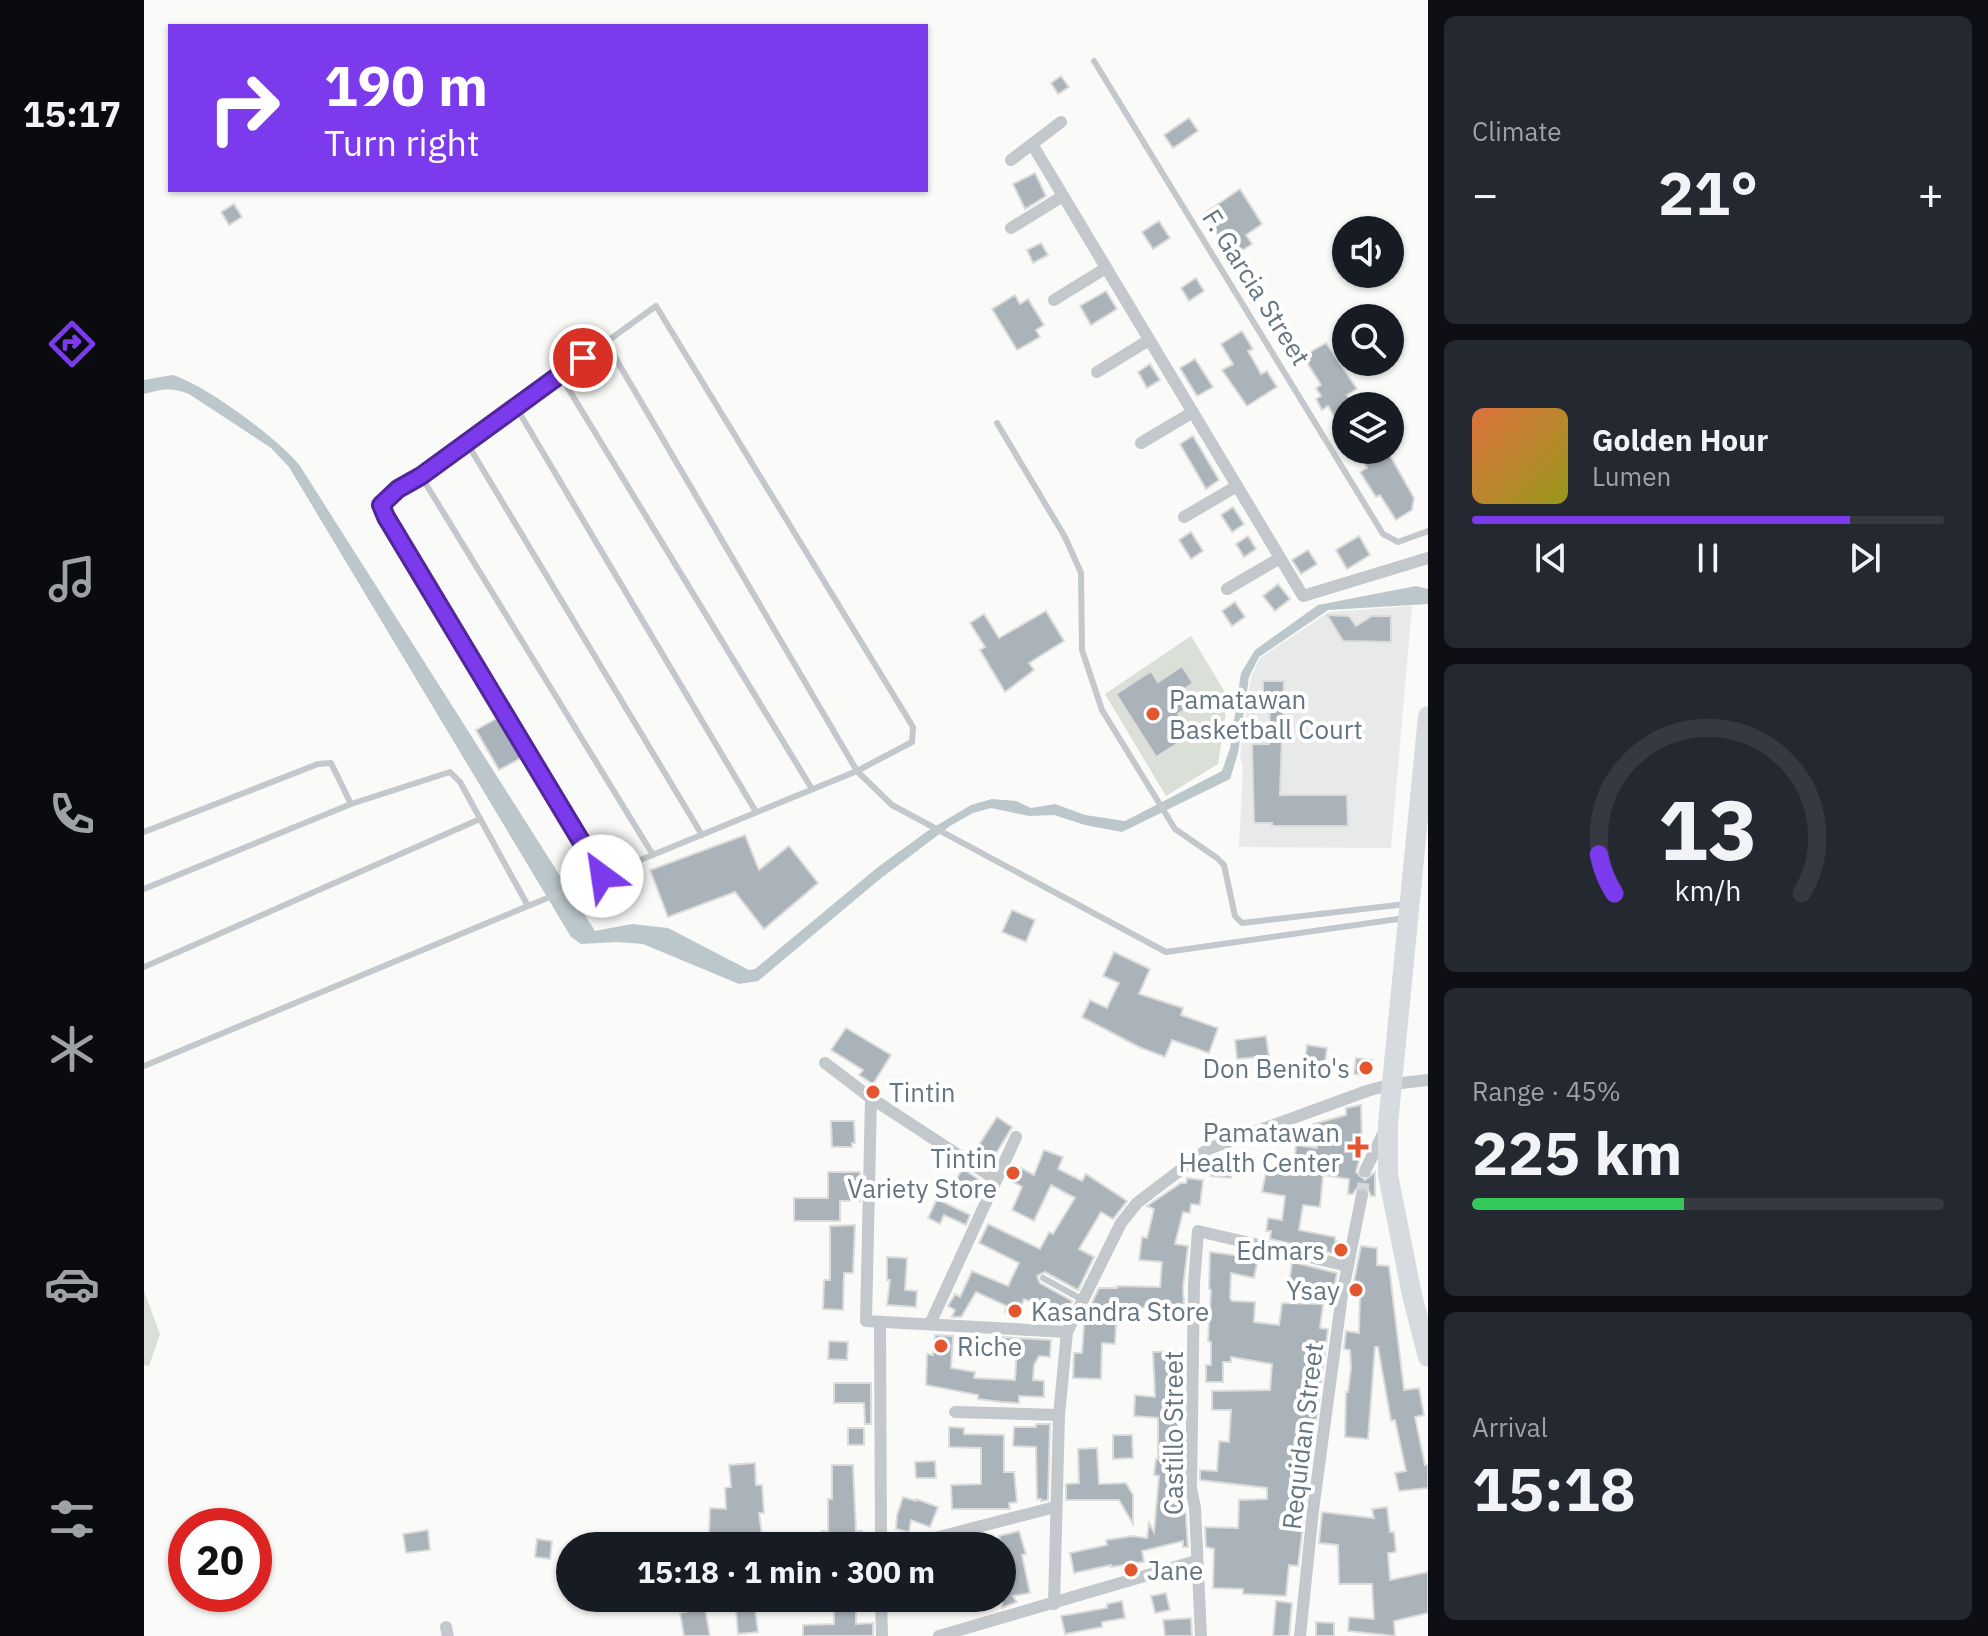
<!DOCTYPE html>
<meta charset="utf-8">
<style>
body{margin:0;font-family:"IBM Plex Sans",sans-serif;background:#242831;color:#f1f3f6;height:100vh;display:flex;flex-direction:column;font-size:30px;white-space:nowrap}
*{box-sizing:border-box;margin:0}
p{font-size:26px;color:#9ea1a6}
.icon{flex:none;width:44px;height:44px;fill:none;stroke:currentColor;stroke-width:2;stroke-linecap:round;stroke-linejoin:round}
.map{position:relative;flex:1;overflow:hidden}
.details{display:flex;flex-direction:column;gap:16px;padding:16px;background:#0d0f14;width:560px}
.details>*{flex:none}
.banner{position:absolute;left:24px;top:24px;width:760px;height:168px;border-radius:0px;box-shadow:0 2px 6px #0004;background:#7c3aed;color:#fff;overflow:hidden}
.tools{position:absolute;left:1188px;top:216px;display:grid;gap:16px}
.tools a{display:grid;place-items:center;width:72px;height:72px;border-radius:50%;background:#171b24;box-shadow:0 2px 6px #0004;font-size:40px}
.speed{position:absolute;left:24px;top:1508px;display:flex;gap:16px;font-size:40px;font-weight:700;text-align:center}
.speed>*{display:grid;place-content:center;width:104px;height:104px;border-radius:50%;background:#171b24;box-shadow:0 2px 6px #0004;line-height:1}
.speed .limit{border:12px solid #d22;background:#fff;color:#111}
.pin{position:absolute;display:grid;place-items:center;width:68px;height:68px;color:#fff;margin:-34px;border:4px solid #fff;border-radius:50%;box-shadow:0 2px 8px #0007}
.me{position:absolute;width:88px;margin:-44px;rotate:329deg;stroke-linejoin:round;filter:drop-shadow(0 0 6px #0008)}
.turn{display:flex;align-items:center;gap:28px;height:168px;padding:0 24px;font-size:36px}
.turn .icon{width:104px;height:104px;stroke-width:2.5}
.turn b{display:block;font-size:56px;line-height:68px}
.big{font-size:60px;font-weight:700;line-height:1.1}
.details .tile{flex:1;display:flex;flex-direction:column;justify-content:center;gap:12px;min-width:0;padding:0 28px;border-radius:12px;background:#242831}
.details .dial{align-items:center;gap:0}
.dial svg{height:208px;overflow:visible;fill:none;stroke:#363941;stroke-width:7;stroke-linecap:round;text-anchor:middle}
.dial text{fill:#f1f3f6;stroke:none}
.song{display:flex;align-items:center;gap:24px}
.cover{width:96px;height:96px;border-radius:12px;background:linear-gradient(135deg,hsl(20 70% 55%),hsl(60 70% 35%))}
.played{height:8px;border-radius:4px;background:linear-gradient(90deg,#7c3aed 80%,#363941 80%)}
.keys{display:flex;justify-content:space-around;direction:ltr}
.heat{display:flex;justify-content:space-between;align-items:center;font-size:44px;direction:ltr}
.charge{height:12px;border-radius:6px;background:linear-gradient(90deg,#34c759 45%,#363941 0)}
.trip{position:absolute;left:412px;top:1532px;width:460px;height:80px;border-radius:40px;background:#171b24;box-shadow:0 2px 6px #0004;font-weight:700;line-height:80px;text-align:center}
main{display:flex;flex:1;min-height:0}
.menu{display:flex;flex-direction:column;width:144px;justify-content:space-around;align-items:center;background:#090b0e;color:#9ea1a6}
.menu .icon{width:56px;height:56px}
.menu .selected{color:#7c3aed}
.menu b{font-size:36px;color:#f1f3f6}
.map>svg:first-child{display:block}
.built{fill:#e8e9e9}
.green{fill:#dadfd7}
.water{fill:#bbc7cb}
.building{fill:#aab3b9;stroke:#dcdcda;stroke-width:2}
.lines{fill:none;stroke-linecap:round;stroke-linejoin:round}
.minor-tunnel{stroke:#d5d9db;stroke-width:12;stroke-dasharray:12 6;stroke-linecap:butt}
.service{stroke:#c3c8cc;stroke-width:6}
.minor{stroke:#c3c8cc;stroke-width:12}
.primary{stroke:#d6dbdf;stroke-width:20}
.route-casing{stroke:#51269a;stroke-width:20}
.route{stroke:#7c3aed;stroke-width:14}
.poi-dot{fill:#e4572e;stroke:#fff;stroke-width:3}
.labels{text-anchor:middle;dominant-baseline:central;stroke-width:8;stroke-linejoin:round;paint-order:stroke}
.street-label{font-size:26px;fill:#657683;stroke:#fff}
.poi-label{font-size:26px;fill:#657683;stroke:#fff;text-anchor:start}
</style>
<main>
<nav class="menu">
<b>15:17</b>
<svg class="icon selected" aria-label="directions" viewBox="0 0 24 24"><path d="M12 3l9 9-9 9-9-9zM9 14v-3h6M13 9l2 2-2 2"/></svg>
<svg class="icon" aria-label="music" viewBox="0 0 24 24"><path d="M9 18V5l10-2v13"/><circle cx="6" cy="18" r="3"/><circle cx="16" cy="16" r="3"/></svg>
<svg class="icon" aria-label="phone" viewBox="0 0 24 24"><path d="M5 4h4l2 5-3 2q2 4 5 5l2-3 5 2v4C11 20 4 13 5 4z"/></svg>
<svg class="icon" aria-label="climate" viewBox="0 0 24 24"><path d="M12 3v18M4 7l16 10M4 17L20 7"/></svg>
<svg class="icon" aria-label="car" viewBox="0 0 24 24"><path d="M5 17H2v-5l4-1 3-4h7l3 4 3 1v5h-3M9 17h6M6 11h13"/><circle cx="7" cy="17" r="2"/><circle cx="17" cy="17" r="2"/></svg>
<svg class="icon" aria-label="filters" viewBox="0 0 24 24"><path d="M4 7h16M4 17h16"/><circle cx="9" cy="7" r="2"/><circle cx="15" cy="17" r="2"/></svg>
</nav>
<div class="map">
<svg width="1284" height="1636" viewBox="0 0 1284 1636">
<rect width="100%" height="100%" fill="#fafaf8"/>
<!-- built -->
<polygon class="built" points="1268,606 1247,848 1095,847 1099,768 1096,755 1107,677 1116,658 1185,612"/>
<!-- green -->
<g class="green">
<polygon points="1047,636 1084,697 1074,764 1022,796 961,694"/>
<polygon points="0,1291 16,1334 5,1366 0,1365"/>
</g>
<!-- water -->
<path class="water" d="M28,375c31,8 108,65 128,91l295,465 37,-7 36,4 81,42 6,-1 123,-102 51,-37 42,-25 21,-6 24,2 15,7 24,-4 30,11 40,6 97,-50 8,-23 11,-75 14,-23 63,-45 98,-19 12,3v15l-100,6 -69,47 -10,20 -11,76 -8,26 -108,53 -37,-7 -31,-10 -25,1 -38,-8 -18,5 -23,13 -70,53 -122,102 -19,3 -96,-40 -26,-2 -36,2 -10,-7 -282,-470 -18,-19 -82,-54c-17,-7 -28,-5 -45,0v-14z"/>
<!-- building -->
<g class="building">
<polygon points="917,76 925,87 914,94 907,83"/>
<polygon points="1045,118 1054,131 1029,148 1020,135"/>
<polygon points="891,173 902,196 881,209 869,184"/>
<polygon points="1096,189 1118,224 1102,235 1108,244 1087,258 1061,213"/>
<polygon points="90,204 98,217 85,225 77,212"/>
<polygon points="1015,221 1026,238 1009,249 998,232"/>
<polygon points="897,243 904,255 889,263 883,250"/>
<polygon points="1052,278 1060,291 1045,301 1037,288"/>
<polygon points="962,291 973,309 947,325 936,306"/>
<polygon points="871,295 876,304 884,299 900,325 892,330 896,337 873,350 848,309"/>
<polygon points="1098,331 1109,349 1104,351 1117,374 1123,371 1133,387 1103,406 1078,370 1089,364 1077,344"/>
<polygon points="1182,343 1213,389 1203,395 1210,406 1202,406 1202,436 1184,406 1178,410 1172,399 1177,396 1172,388 1177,385 1159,356"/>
<polygon points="1051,359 1069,387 1053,396 1036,368"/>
<polygon points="1006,364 1016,380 1003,388 994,372"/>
<polygon points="1049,436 1075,480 1062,489 1036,444"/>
<polygon points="1212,450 1243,450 1270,498 1268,510 1252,520 1236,495 1232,497 1216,472 1223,468"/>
<polygon points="1089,507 1100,524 1088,532 1077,515"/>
<polygon points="1047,532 1059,551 1047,559 1035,540"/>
<polygon points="1104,536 1112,549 1100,557 1092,544"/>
<polygon points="1215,536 1226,555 1203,569 1192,550"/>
<polygon points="1164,550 1173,564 1157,574 1148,560"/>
<polygon points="1134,584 1146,599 1131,611 1119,596"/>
<polygon points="1091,602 1101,617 1088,626 1078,611"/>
<polygon points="902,611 920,641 885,663 890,670 861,692 836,650 841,647 826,623 840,614 855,638"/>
<polygon points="1183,615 1205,616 1212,626 1228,616 1247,616 1247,642 1199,641"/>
<polygon points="1038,666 1049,683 1042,688 1051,703 1034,714 1047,735 1012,757 972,694 1007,671 1014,682"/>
<polygon points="1119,681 1140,681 1136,795 1203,795 1204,826 1128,826 1128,823 1110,823 1108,744 1125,744 1126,699 1119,699"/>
<polygon points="355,717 379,757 355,770 332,730"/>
<polygon points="601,835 615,870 645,846 674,883 620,929 591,892 524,917 506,870"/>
<polygon points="868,910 891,920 882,942 858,932"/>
<polygon points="970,952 1006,969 995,994 1039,1008 1037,1015 1074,1028 1065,1053 1028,1040 1021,1057 995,1047 938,1017 946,1000 963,1008 975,983 959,976"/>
<polygon points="702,1028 747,1055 729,1084 715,1075 719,1070 687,1050"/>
<polygon points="1122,1036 1125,1056 1093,1059 1091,1040"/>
<polygon points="1163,1045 1183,1048 1180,1070 1160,1067"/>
<polygon points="1212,1058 1228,1060 1226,1076 1210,1074"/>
<polygon points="784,1081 799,1091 791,1105 775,1095"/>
<polygon points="1217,1105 1218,1141 1220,1142 1212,1172 1221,1180 1231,1172 1231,1196 1227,1196 1224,1189 1219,1186 1212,1189 1209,1194 1204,1194 1205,1179 1179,1175 1176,1207 1159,1205 1155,1230 1191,1237 1191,1241 1199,1242 1197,1255 1126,1239 1127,1231 1122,1231 1124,1218 1138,1220 1141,1196 1118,1192 1122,1172 1149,1175 1152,1145 1173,1148 1166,1125 1202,1115 1202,1108"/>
<polygon points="853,1117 868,1127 853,1152 848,1167 829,1154"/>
<polygon points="687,1121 710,1121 711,1143 708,1143 708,1147 688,1147"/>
<polygon points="900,1150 919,1157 914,1169 938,1181 942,1174 983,1201 969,1219 957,1212 935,1249 950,1257 934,1290 901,1272 893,1276 896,1283 928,1301 922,1315 880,1299 873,1317 861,1312 863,1306 832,1292 817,1317 808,1317 811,1310 804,1306 811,1294 816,1297 828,1271 864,1286 875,1263 835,1243 844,1224 896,1249 905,1232 909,1234 931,1198 907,1185 890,1221 868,1210 878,1187 863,1178 869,1164 890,1175"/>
<polygon points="1070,1156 1090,1159 1087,1178 1067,1176"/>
<polygon points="819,1169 834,1179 828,1191 810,1182"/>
<polygon points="684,1172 716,1172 716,1201 696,1201 696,1221 650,1221 650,1198 684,1198"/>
<polygon points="1043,1178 1059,1180 1056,1205 1047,1204 1046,1213 1039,1212 1031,1244 1044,1246 1039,1288 1040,1306 1014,1304 1014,1308 973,1307 971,1344 958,1343 957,1379 929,1378 930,1353 938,1353 940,1324 938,1323 955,1288 973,1288 973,1286 1016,1287 1018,1262 995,1260 998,1237 1003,1238 1010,1209 1003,1206 1037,1183 1042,1183"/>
<polygon points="793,1199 826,1215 822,1225 800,1215 796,1224 784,1218"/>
<polygon points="711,1225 709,1273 700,1273 699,1310 679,1309 680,1280 686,1280 686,1226"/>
<polygon points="1217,1246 1233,1248 1233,1265 1245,1266 1260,1390 1275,1388 1280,1415 1271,1417 1281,1465 1284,1465 1284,1488 1255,1491 1251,1473 1262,1471 1251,1420 1247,1421 1234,1347 1231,1347 1224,1439 1201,1437 1202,1392 1204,1392 1207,1368 1206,1350 1200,1349 1202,1331 1215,1333 1216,1293 1208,1291"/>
<polygon points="1066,1252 1114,1258 1110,1278 1087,1273 1086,1298 1088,1301 1111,1302 1110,1322 1135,1325 1138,1303 1179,1304 1176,1328 1184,1329 1154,1566 1145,1565 1142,1596 1099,1594 1099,1589 1069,1588 1070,1549 1062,1547 1061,1527 1094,1528 1095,1500 1123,1499 1123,1488 1056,1480 1056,1470 1073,1471 1075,1441 1085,1442 1087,1410 1068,1410 1068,1391 1126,1390 1128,1364 1087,1357 1087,1362 1079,1362 1079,1382 1062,1382 1062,1365 1067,1365 1067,1342 1064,1341 1067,1290 1065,1289"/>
<polygon points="743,1257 763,1258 761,1290 773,1291 772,1307 743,1305 746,1280 743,1280"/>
<polygon points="1148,1262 1193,1273 1190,1289 1187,1288 1187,1292 1145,1284"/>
<polygon points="791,1335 809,1336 807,1368 831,1372 830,1378 871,1380 873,1347 857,1337 907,1340 906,1357 895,1356 890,1365 889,1380 900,1381 900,1397 875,1396 875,1403 857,1402 834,1399 834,1395 782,1385 783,1354 789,1355"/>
<polygon points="685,1341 704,1342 703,1360 684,1359"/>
<polygon points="1032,1351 1034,1391 1037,1391 1038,1416 1034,1416 1035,1459 1038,1460 1038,1478 1029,1477 1027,1503 1041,1502 1044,1547 1039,1547 1039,1541 998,1551 1000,1562 967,1567 967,1565 930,1573 926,1553 963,1545 962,1540 989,1536 1003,1538 1005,1523 1010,1532 1015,1476 1010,1475 1012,1459 1014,1459 1014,1418 990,1416 991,1395 1011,1397 1009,1352"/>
<polygon points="690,1383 727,1383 727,1424 721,1424 720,1403 690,1403"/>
<polygon points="892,1424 906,1424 904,1500 897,1501 897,1499 893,1499 892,1447 869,1446 870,1427 892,1427"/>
<polygon points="805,1427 820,1428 820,1434 860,1435 860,1472 870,1472 873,1502 865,1503 866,1509 808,1509 807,1485 837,1484 837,1448 805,1447"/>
<rect x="704" y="1428" width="16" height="17"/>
<polygon points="969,1435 988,1435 989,1458 969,1459"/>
<polygon points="953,1448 955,1484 982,1483 989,1495 989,1524 975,1500 922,1500 922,1484 935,1483 934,1449"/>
<polygon points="791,1461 792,1478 772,1478 771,1462"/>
<polygon points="611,1463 612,1485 618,1485 620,1513 615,1513 618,1535 571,1540 571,1546 554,1546 555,1533 565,1534 566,1508 582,1509 581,1488 587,1487 585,1465"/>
<polygon points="688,1465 709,1465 712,1531 718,1531 718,1546 678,1546 678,1531 684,1532 684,1499 688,1499"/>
<polygon points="759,1497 772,1501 772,1499 794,1507 786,1527 767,1520 765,1532 752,1529 753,1515"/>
<polygon points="1243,1507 1246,1532 1250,1532 1252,1552 1244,1553 1246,1580 1284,1572 1284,1613 1250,1621 1251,1636 1204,1631 1205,1617 1230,1619 1228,1584 1195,1584 1194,1545 1175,1543 1178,1512 1230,1518 1228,1509"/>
<polygon points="284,1530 286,1550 262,1553 259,1534"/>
<polygon points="875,1531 882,1554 878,1555 886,1593 869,1596 873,1602 858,1608 858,1546 855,1536"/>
<polygon points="393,1539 408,1541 406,1559 391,1557"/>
<polygon points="1022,1593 1026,1610 1011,1613 1007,1596"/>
<polygon points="978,1601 981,1618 958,1622 958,1627 921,1634 917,1616 963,1608 963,1604"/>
<polygon points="1132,1601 1148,1603 1145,1636 1129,1636"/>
<polygon points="690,1603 712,1603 712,1624 729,1623 729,1636 659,1636 659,1625 690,1624"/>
<polygon points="561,1608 566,1636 540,1636 536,1613"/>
<polygon points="611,1608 614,1632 594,1634 592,1610"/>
<polygon points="1047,1618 1048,1636 1021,1636 1019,1620"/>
<polygon points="1172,1622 1190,1623 1190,1636 1172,1636"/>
</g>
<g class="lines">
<!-- minor-tunnel -->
<polyline class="minor-tunnel" points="1218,1195 1221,1171"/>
<!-- service -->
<g class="service">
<polyline points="950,61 1239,534 1254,542 1284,531"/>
<polyline points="462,342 713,771 768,742 769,727 512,306 277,476 509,855"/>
<polyline points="416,375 668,789"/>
<polyline points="372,407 612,812"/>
<polyline points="853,423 921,537 937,573 938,650 958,710 1031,829 1073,858 1080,865 1091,916 1098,923 1262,904"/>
<polyline points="323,443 558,835"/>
<polyline points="277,476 254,489 237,505 242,517 458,876"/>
<polyline points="0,832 174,764 187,763 207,804"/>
<polyline points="0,889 207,804 306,772 316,782 384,906 713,771 748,805 1022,952 1261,918"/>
<polyline points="0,967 336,819"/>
<polyline points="0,1066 384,906"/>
<polyline points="899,1278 939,1300"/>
</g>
<!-- minor -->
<g class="minor">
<polyline points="888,144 1159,596 1284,558"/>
<polyline points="867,160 917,122"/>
<polyline points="867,228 919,196"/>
<polyline points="910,300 962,268"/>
<polyline points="953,372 1005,340"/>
<polyline points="997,443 1049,412"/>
<polyline points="1040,517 1093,486"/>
<polyline points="1083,589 1136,558"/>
<polyline points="681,1063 727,1098 851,1179"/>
<polyline points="727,1098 722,1321 923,1332"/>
<polyline points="1221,1171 1241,1130"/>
<polyline points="736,1322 737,1546"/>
<polyline points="786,1324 872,1137"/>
<polyline points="811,1412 915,1415"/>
<polyline points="760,1546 911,1507"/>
<polyline points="737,1598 738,1636"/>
<polyline points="910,1604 915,1415 923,1332 977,1223 993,1203 1064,1149 1223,1091 1248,1084 1284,1080"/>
<polyline points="302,1627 304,1636"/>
<polyline points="795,1636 1052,1561"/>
<polyline points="1057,1636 1051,1508 1047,1488 1050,1284 1054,1231 1204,1266"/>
<polyline points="1156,1636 1169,1510 1198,1295 1218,1195"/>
</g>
<!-- primary -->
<polyline class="primary" points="1284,716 1244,1124 1244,1175 1268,1295 1284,1357"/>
</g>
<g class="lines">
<!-- route casing -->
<g class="route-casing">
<polyline id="route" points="439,358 277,476 254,489 237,505 242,517 458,876"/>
</g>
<!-- route -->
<use href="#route" class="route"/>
</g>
<!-- markers -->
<g class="poi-dot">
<circle cx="1009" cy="714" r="8"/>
<circle cx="1222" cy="1068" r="8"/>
<circle cx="729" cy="1092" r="8"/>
<path d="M1210 1135h8v8h8v8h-8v8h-8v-8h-8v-8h8z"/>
<circle cx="869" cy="1173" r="8"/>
<circle cx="1197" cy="1250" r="8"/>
<circle cx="1212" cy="1290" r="8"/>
<circle cx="871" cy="1311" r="8"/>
<circle cx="797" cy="1346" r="8"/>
<circle cx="987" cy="1570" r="8"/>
</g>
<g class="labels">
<!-- street labels -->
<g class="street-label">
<text transform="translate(1113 287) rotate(58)">F. Garcia Street</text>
<text transform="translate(1029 1433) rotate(-90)">Castillo Street</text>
<text transform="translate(1158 1436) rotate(-83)">Requidan Street</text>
</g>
<!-- poi labels -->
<g class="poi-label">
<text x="1025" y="699">Pamatawan<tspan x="1025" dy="30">Basketball Court</tspan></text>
<text x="1206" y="1068" text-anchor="end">Don Benito's</text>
<text x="745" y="1092">Tintin</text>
<text x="1196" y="1132" text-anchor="end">Pamatawan<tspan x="1196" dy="30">Health Center</tspan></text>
<text x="853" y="1158" text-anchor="end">Tintin<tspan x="853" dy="30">Variety Store</tspan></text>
<text x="1181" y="1250" text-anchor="end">Edmars</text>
<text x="1196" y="1290" text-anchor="end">Ysay</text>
<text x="887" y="1311">Kasandra Store</text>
<text x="813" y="1346">Riche</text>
<text x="1003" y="1570">Jane</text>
</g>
</g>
</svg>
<div class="tools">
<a><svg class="icon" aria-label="sound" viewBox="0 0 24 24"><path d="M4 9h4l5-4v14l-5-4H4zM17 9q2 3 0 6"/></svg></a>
<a><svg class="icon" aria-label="search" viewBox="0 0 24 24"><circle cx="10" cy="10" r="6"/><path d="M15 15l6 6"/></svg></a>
<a><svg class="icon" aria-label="layers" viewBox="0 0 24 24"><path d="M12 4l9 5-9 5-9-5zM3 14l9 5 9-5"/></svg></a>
</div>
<div class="speed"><div class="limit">20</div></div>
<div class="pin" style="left:439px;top:358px;background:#d93025"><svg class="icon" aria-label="arrive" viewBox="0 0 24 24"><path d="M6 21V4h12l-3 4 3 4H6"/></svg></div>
<svg class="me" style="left:458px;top:876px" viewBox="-20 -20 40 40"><circle r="19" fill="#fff"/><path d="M0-13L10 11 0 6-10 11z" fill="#7c3aed"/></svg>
<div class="trip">15:18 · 1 min · 300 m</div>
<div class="banner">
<div class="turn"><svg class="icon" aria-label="right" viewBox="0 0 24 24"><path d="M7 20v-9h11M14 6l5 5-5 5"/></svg><div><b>190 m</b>Turn right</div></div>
</div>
</div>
<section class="details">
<div class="tile"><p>Climate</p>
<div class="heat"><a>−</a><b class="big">21°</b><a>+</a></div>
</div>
<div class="tile">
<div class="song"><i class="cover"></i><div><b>Golden Hour</b><p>Lumen</p></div></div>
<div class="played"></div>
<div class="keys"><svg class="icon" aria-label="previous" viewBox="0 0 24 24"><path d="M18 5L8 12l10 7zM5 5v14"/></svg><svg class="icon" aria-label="pause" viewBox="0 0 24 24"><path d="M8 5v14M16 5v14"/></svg><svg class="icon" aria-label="next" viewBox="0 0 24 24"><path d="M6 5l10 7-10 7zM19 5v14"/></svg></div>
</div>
<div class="tile dial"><svg viewBox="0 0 100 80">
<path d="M14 69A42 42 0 1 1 86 69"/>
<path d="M14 69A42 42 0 0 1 8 54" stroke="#7c3aed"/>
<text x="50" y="56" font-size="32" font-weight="700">13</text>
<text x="50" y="72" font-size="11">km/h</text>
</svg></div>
<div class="tile"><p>Range · 45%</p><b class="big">225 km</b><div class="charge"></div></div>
<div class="tile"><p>Arrival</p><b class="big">15:18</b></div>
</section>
</main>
